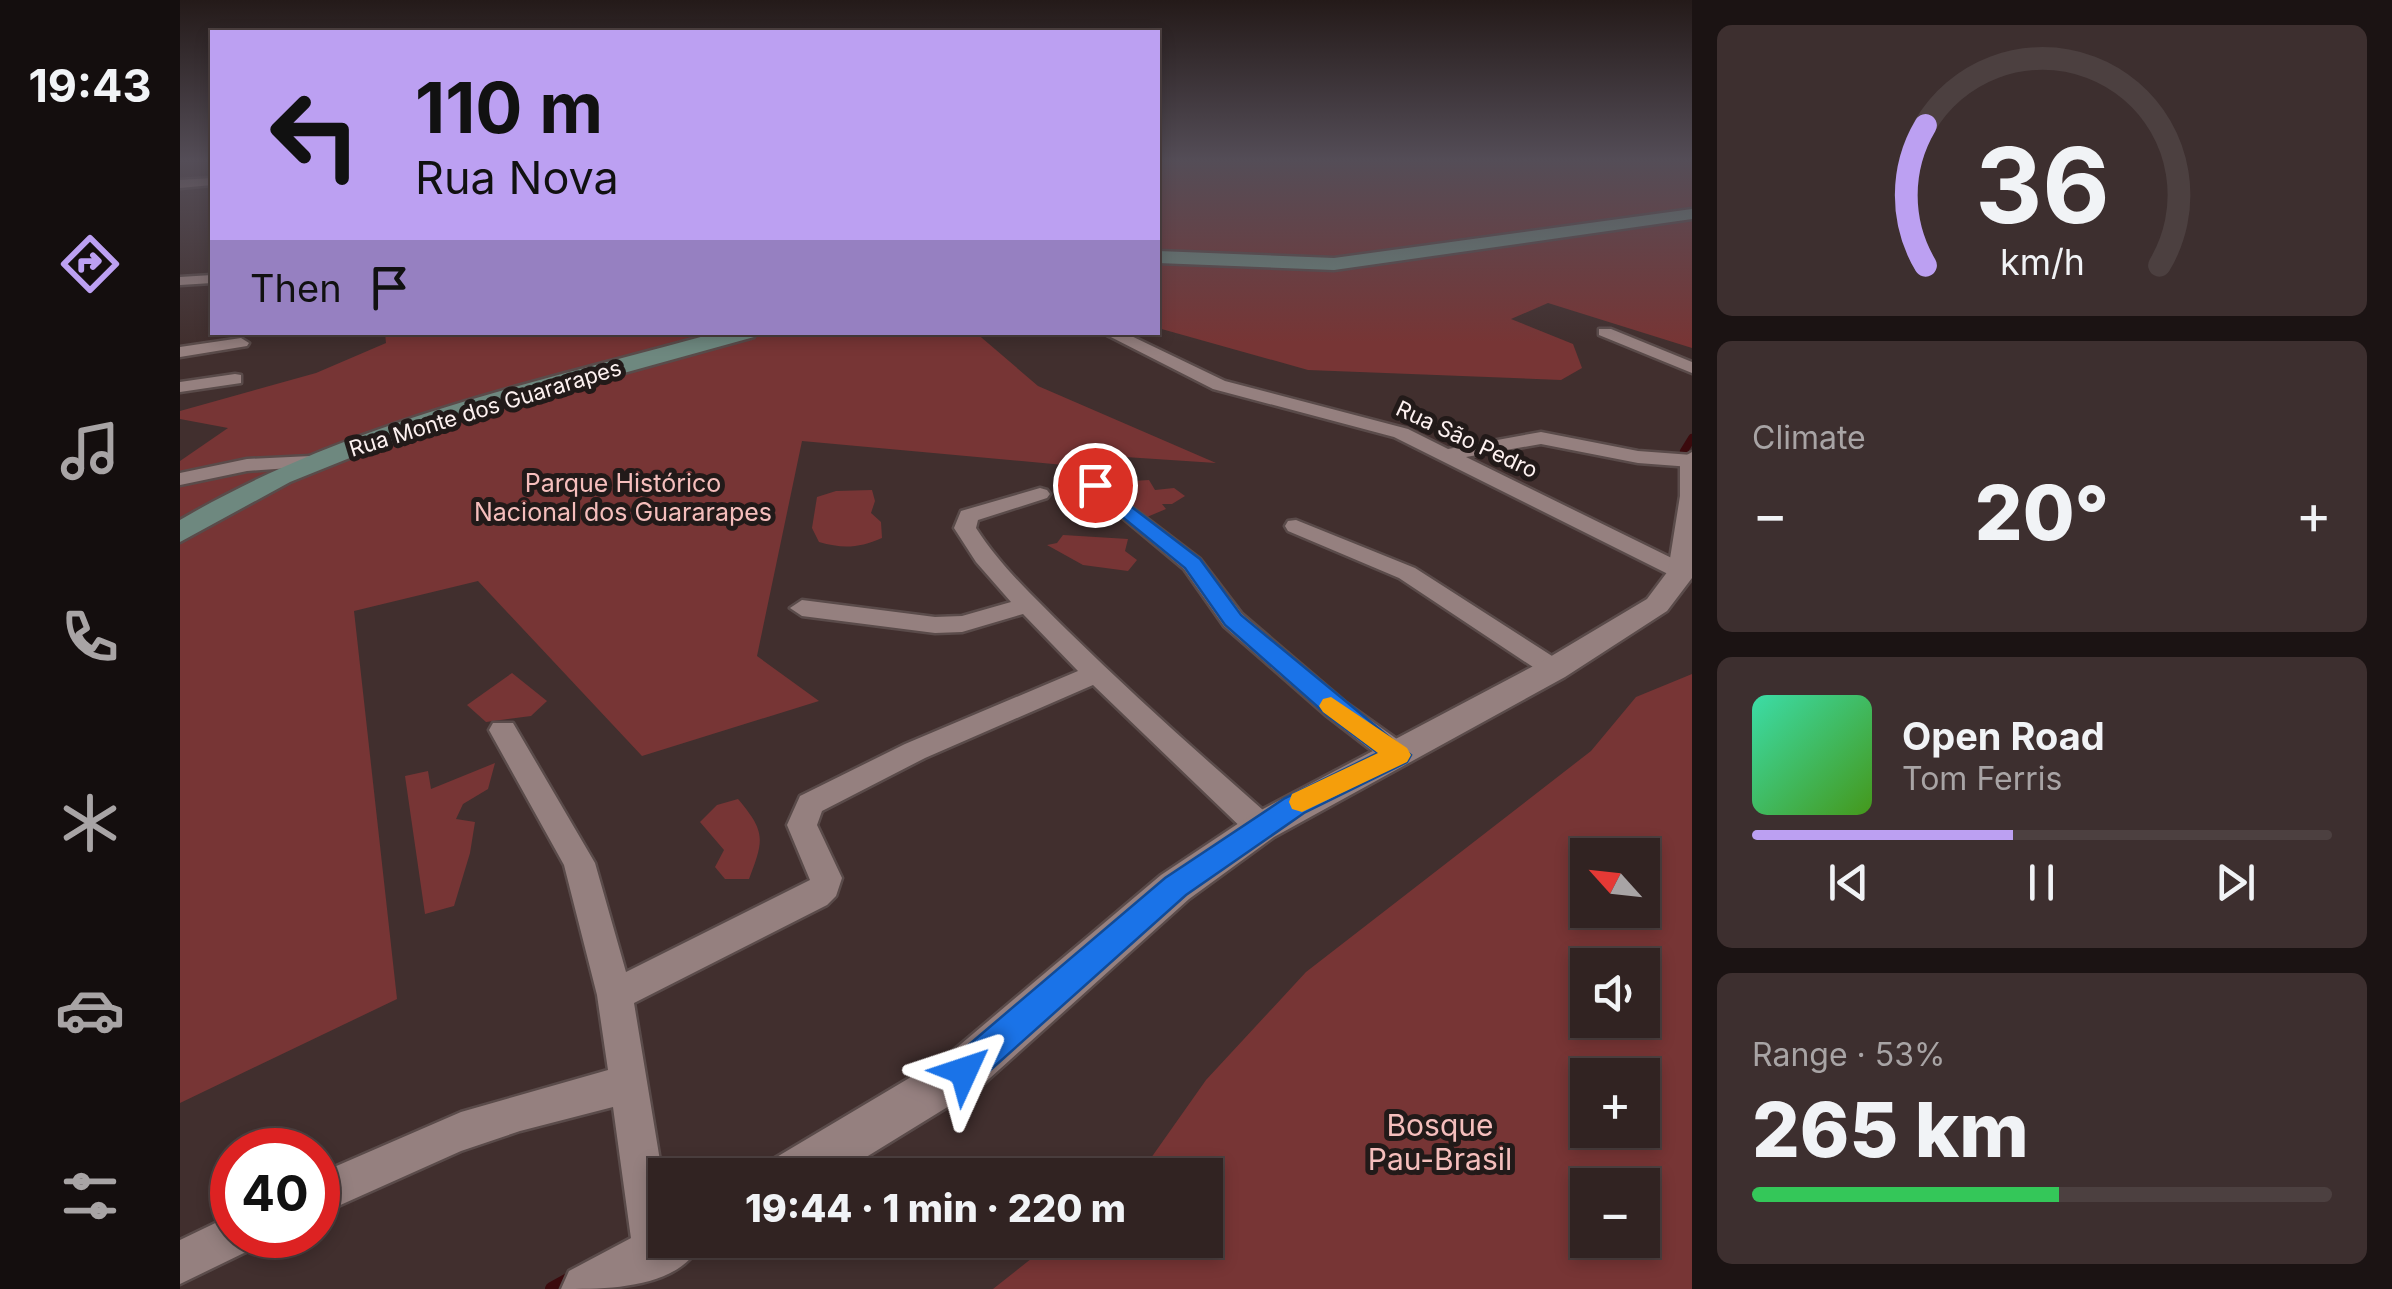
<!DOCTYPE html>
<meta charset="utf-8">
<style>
body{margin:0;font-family:Inter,sans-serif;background:#3d2f2f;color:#f1f3f6;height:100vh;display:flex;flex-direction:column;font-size:38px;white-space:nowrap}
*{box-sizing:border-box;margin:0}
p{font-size:32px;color:#a8a4a5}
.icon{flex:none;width:55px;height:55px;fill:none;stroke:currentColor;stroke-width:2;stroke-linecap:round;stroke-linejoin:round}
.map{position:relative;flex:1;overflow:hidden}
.drawer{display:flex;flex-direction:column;gap:25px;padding:25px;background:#1b1313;width:700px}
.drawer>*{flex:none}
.top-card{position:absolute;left:30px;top:30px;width:950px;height:305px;border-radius:0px;box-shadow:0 5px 15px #0003,0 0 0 2px #4c4040;background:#bca0f2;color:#111;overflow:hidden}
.needle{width:65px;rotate:297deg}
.controls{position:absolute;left:1390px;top:838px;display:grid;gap:20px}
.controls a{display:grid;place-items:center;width:90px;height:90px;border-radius:0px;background:#312322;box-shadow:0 5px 15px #0003,0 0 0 2px #4c4040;font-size:50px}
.speed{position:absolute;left:30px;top:1128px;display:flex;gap:20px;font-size:50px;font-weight:700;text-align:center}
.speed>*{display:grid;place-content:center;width:130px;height:130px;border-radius:50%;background:#312322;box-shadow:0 5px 15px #0003,0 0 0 2px #4c4040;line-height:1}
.speed .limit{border:15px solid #d22;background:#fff;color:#111}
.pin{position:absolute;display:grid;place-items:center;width:85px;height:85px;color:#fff;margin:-42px;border:5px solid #fff;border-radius:50%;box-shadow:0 2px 10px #0007}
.me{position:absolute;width:110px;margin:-55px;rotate:48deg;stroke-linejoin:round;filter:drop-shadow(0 0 8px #0008)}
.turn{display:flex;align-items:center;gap:35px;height:210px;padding:0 40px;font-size:45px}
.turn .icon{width:130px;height:130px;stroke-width:2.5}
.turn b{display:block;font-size:70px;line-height:85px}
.then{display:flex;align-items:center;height:95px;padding:0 40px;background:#0003;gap:20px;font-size:38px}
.big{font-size:75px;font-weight:800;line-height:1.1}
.drawer .tile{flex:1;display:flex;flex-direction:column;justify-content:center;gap:15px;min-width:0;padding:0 35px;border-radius:15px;background:#3d2f2f}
.drawer .dial{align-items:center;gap:0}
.dial svg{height:260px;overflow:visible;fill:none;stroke:#4c4040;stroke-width:7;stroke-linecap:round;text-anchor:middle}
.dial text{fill:#f1f3f6;stroke:none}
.song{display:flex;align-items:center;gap:30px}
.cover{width:120px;height:120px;border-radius:15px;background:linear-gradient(135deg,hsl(160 70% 55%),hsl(100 70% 35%))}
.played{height:10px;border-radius:5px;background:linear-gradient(90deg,#bca0f2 45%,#4c4040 45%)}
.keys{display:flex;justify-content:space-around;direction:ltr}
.heat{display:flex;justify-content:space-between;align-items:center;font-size:55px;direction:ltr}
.charge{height:15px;border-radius:8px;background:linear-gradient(90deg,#34c759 53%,#4c4040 0)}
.trip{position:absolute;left:468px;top:1158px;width:575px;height:100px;border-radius:0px;background:#312322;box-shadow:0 5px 15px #0003,0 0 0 2px #4c4040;font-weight:800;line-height:100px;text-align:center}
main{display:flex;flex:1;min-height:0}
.tab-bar{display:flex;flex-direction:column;width:180px;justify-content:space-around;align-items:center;background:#140e0e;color:#a8a4a5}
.tab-bar .icon{width:70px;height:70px}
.tab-bar .selected{color:#bca0f2}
.tab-bar b{font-size:45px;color:#f1f3f6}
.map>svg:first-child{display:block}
.green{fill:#773535;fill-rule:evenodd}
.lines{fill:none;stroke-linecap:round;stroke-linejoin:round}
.stream-far1{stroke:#3b0a0d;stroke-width:8}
.stream{stroke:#3b0a0d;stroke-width:14}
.minor-casing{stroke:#5a4b4a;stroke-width:5}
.tertiary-casing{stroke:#5a4b4a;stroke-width:5}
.secondary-casing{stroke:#5a4b4a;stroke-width:5}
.minor{fill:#95807f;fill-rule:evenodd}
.tertiary{fill:#95807f;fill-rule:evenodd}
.secondary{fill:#6e887f;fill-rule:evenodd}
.route{fill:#1a73e8;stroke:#114b97;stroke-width:2.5}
.slow{fill:#f59e0b}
.labels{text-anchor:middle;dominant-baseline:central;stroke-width:10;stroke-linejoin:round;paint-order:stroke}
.far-street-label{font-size:22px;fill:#fdf1f0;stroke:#221a19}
.park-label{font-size:25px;fill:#f5bebc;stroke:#221a19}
.near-park-label{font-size:30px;fill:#f5bebc;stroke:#221a19}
</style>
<main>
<nav class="tab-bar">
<b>19:43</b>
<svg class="icon selected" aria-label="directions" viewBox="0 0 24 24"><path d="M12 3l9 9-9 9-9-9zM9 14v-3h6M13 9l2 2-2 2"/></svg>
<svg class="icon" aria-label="music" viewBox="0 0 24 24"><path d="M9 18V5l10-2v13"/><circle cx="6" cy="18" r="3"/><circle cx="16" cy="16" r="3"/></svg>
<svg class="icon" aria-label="phone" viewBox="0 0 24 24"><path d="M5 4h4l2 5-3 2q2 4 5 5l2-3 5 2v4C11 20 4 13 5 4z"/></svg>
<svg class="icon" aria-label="climate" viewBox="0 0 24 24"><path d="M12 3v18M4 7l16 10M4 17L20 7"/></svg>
<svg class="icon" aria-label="car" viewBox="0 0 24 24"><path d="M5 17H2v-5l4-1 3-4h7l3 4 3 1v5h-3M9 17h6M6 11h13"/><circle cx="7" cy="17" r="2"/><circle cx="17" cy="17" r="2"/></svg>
<svg class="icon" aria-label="filters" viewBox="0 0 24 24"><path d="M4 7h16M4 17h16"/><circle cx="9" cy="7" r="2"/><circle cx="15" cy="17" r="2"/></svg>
</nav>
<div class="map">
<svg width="1512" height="1289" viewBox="0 0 1512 1289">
<rect width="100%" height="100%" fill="#412f2e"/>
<!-- green -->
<g class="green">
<polygon points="978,161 1512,161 1512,348 1368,303 1331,319 1393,344 1402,368 1381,380 1128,370 978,328"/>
<polygon points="795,332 858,386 1036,463 915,455 884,465 622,441 577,656 639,701 462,756 298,581 174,611 217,999 0,1103 0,461 48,428 0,419 0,411 136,373 206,343 205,333"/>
<polygon points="969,480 975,490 994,488 1005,496 992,504 982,504 986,509 967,517 975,527 934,491 953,481"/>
<path d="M692,490l3,11 -4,12 10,9 1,16c-23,10 -39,11 -63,4l-7,-14 5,-31 19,-6z"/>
<polygon points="883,535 948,539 945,551 957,560 948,571 903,565 867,545 877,543"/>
<polygon points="332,673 367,701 351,716 306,722 287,705"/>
<path d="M1512,674v615h-699l62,-49h150v-65h-66l67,-95 100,-108 285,-221 45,-54zM1408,855h54v55h-54zM1408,965h54v55h-54zM1408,1075h54v55h-54zM1408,1185h54v55h-54z"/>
<polygon points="315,763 308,789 283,804 276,819 295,822 290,853 274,906 245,914 225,776 248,771 251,789"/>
<path d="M558,799c28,33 26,41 11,80h-24l-10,-12 9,-17 -24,-28 17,-17z"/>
</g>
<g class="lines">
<!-- stream-far1 -->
<polyline class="stream-far1" points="1504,451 1512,438"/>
<!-- stream -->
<polyline class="stream" points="372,1289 392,1278"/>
<!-- minor casing -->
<g class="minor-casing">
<g id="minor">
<polygon points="32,178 32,185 0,188 0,180"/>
<polygon points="32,275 32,283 0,285 0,277"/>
<polygon points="1419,329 1431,329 1512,362 1512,373 1419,335"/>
<polygon points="921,332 943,332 1045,381 1228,429 1268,449 1361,432 1458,451 1512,455 1511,467 1458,463 1361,444 1286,457 1510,567 1512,574 1502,579 1494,577 1214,437 1033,389"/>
<polygon points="61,338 69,343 67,346 0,357 0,347"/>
<polygon points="55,374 61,375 61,383 0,392 0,382"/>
<polygon points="131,456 141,462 138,466 67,471 0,485 0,473 67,459"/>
<polygon points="915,479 1020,559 1062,614 1165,702 1228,747 1232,755 1228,763 1218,766 1208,763 1147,716 1044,626 1004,569 908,489 908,481"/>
<path d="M860,488l7,2 3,4 -3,4 -69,22 -2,8c25,39 59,70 92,103 66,65 135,126 204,187l4,9 -4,9 -11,3 -11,-3 -157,-151 -168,73 -103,53 -5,14 25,53 -6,18 -9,9 -193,98 31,188v49h8l2,13 -6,15 -15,6 -15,-6 -6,-15 -20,-146 -93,24 -59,20 -143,64v-41l143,-62 147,-42 -11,-75 -33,-130 -75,-135 4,-7h20l82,140 31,109 184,-92 -23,-55 13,-29 105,-52 173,-73 -55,-57 -61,18 -27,1 -133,-17 -12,-8 12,-8 133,17 27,-1 49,-14 -35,-40 -22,-34 7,-17z"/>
<polygon points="1116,520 1235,568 1383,663 1387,669 1383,675 1365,675 1219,578 1108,531 1105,526 1108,521"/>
<polygon points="52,1215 52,1235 76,1235 70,1250 0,1284 0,1240"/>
</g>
</g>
<!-- tertiary casing -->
<g class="tertiary-casing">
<g id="tertiary">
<polygon points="1512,452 1512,578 1487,611 1385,677 1094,837 1009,899 800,1087 657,1175 588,1175 595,1158 768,1055 981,875 1068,817 1363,661 1467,599 1488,571 1500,496 1500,459"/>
<path d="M485,1220v20h38c-22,49 -93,49 -142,49l8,-18z"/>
</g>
</g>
<!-- secondary casing -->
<g class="secondary-casing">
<g id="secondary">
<polygon points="1512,209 1512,219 1154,270 978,263 978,251 1154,258"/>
<path d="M539,332h38l-3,5 -271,75 -106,35 -87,35 -110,60v-22c170,-100 351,-136 539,-188z"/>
</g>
</g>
<!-- minor -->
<use href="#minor" class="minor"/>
<!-- tertiary -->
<use href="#tertiary" class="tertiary"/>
<!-- secondary -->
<use href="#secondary" class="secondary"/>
</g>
<!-- sky -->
<linearGradient id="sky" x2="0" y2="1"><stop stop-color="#241a19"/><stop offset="0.47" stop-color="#544d57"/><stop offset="1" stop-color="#544d57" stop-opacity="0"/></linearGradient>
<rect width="1512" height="342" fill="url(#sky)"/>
<!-- route -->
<polygon class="route" points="915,479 1020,559 1061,615 1231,755 1227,762 1124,813 1006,895 796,1083 784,1088 772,1083 767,1071 772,1059 985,878 1105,798 1198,753 1147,715 1045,625 1005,568 908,489 905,485"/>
<!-- slow -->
<polygon class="slow" points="1151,697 1227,748 1231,755 1227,762 1122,812 1112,809 1109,802 1112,794 1198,753 1143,712 1139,706 1143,699"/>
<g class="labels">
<!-- far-street labels -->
<g class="far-street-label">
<text transform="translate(305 408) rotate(-17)">Rua Monte dos Guararapes</text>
<text transform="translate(1287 439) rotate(25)">Rua São Pedro</text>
</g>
<!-- park labels -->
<g class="park-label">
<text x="443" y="483">Parque Histórico<tspan x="443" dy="29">Nacional dos Guararapes</tspan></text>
</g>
<!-- near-park labels -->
<g class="near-park-label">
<text x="1260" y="1125">Bosque<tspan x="1260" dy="34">Pau-Brasil</tspan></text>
</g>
</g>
</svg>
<div class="controls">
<a><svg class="needle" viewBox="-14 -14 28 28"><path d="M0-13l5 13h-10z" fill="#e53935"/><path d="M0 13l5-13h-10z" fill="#a8a4a5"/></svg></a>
<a><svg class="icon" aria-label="sound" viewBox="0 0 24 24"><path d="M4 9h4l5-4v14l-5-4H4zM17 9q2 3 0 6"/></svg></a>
<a>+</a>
<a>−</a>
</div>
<div class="speed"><div class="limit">40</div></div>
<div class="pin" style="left:915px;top:485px;background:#d93025"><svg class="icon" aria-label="arrive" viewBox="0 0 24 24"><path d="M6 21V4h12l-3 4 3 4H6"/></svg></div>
<svg class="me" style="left:784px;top:1071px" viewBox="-20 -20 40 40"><path d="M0-17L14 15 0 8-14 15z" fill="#1a73e8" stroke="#fff" stroke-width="4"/></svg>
<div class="trip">19:44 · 1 min · 220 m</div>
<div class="top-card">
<div class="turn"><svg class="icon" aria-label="left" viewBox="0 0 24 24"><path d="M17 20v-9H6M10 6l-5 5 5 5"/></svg><div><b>110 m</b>Rua Nova</div></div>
<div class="then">Then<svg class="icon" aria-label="arrive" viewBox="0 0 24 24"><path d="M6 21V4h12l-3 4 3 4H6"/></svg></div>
</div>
</div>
<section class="drawer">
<div class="tile dial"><svg viewBox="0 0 100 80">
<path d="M14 69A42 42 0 1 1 86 69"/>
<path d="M14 69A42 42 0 0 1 14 26" stroke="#bca0f2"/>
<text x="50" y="56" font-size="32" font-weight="700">36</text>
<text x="50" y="72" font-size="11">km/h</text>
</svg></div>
<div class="tile"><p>Climate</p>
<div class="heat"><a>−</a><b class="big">20°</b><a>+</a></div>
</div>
<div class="tile">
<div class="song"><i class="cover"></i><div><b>Open Road</b><p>Tom Ferris</p></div></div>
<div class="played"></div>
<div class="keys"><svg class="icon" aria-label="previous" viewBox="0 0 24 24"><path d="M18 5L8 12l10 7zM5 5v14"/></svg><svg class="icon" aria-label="pause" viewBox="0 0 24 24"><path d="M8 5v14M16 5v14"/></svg><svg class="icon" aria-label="next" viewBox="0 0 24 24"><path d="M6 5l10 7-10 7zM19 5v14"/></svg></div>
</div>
<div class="tile"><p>Range · 53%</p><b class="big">265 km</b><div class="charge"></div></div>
</section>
</main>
